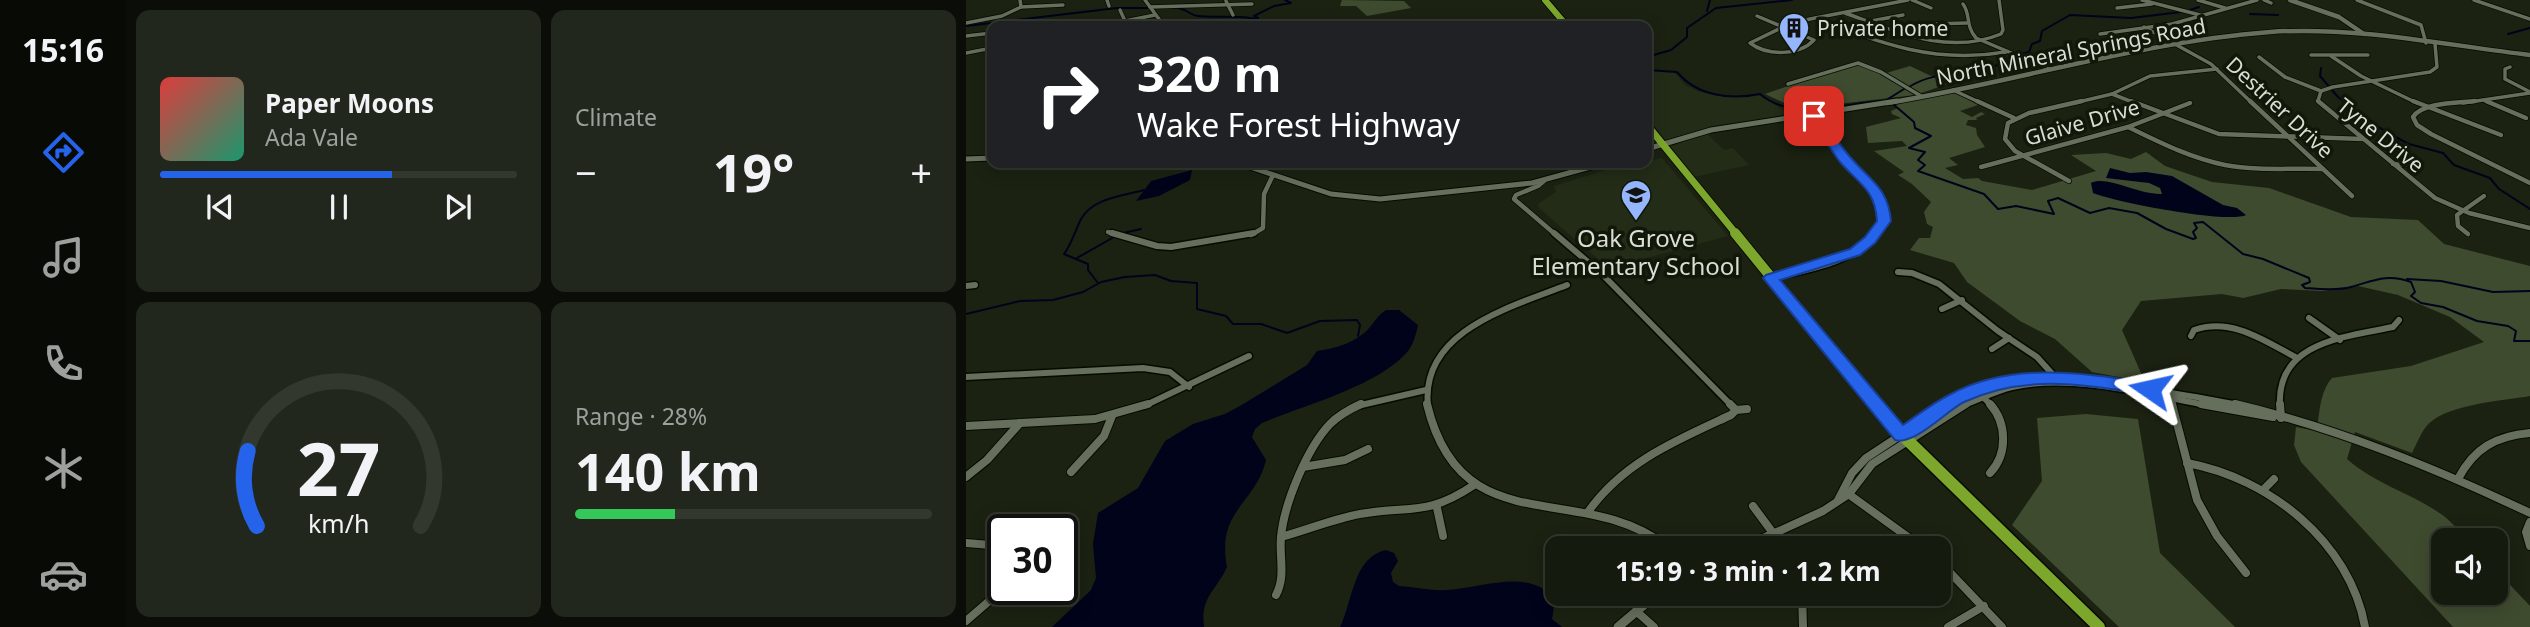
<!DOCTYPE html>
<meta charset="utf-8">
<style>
body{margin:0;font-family:"Noto Sans",sans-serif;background:#21271c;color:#f1f3f6;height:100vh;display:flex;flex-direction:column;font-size:26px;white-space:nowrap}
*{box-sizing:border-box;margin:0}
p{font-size:23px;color:#9da19e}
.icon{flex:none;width:38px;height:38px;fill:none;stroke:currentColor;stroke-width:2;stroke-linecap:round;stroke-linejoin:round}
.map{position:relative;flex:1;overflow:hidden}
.details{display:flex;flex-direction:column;gap:10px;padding:10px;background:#0b0e08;width:840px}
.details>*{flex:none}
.top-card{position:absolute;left:21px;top:21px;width:665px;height:147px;border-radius:14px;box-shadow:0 4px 18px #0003,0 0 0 2px #33382e;background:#202124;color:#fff;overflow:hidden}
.tools{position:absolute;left:1465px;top:528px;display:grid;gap:14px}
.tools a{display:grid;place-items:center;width:77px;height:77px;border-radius:14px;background:#141a0e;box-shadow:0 4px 18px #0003,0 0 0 2px #33382e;font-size:35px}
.speed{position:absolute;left:21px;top:514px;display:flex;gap:14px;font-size:35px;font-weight:700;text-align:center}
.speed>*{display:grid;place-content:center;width:91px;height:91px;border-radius:50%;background:#141a0e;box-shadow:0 4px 18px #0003,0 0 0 2px #33382e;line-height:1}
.speed .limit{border:4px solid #111;border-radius:10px;background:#fff;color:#111}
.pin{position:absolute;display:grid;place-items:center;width:60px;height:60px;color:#fff;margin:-30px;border-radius:14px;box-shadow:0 4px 10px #0006}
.me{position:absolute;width:77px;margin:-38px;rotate:281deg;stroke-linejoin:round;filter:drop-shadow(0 0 5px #0008)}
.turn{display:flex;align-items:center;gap:24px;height:147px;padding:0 35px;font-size:32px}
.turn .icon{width:91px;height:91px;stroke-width:2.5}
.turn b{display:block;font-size:49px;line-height:60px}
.big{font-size:52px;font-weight:700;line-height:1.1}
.details .widget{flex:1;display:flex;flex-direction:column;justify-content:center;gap:10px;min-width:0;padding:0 24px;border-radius:14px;background:#21271c}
.details .dial{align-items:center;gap:0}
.dial svg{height:182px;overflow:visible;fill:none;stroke:#33382e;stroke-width:7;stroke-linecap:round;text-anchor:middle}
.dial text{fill:#f1f3f6;stroke:none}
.song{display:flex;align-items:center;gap:21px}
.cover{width:84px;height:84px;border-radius:10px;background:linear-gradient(135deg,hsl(0 70% 55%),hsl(160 70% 35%))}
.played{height:7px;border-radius:4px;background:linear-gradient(90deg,#2563eb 65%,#33382e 65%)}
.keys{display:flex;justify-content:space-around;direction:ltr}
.heat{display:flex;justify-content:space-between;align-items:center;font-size:38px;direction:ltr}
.charge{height:10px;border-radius:5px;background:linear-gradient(90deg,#34c759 28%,#33382e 0)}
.details .tiles{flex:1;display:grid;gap:10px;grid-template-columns:repeat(2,1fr)}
.trip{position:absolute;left:579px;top:536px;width:406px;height:70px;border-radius:14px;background:#141a0e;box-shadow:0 4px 18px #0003,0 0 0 2px #33382e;font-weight:700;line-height:70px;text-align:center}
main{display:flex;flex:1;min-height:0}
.tab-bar{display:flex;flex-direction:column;width:126px;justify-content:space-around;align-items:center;background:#080a06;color:#9da19e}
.tab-bar .icon{width:49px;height:49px}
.tab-bar .on{color:#2563eb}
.tab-bar b{font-size:32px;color:#f1f3f6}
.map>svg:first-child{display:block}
.built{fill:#232c17}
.green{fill:#3f4b2f}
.water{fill:#01031b}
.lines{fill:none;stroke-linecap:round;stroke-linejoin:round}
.stream{stroke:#01031b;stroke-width:2}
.minor-far3-casing{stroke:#060b01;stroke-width:5}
.minor-far2-casing{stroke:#060b01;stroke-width:6}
.minor-far1-casing{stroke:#060b01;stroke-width:9}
.minor-casing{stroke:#060b01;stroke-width:10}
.tertiary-far2-casing{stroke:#060b01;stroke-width:6}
.tertiary-far1-casing{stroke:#060b01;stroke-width:7}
.tertiary-casing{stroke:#060b01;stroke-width:11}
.trunk-far3-casing{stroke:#060b01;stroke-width:8}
.trunk-far2-casing{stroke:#060b01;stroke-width:9}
.trunk-far1-casing{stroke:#060b01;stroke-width:12}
.trunk-casing{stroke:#060b01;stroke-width:15}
.minor-far3{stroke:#666e5c;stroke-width:3.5}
.minor-far2{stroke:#666e5c;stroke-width:4.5}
.minor-far1{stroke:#666e5c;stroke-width:6}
.minor{stroke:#666e5c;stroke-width:8}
.tertiary-far2{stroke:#666e5c;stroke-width:4.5}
.tertiary-far1{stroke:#666e5c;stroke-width:5}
.tertiary{stroke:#666e5c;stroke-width:9}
.trunk-far3{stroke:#7ca62c;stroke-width:6}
.trunk-far2{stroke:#7ca62c;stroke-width:7}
.trunk-far1{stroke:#7ca62c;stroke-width:10}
.trunk{stroke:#7ca62c;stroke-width:12}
.route{fill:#2563eb;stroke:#184099;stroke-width:2}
.labels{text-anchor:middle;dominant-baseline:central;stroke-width:7;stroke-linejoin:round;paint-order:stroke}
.far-poi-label{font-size:21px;fill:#d9ded4;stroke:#121809;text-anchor:start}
.far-street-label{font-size:21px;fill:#d9ded4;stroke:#121809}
.poi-label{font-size:24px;fill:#d9ded4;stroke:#121809}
</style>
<main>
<nav class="tab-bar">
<b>15:16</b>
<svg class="icon on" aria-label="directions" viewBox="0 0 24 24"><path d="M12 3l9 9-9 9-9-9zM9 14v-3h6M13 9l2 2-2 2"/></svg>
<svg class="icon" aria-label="music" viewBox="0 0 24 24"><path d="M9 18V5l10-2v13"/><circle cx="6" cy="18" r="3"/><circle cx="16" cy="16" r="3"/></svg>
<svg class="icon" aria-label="phone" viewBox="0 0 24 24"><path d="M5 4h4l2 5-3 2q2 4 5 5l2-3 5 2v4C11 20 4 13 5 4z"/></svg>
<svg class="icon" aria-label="climate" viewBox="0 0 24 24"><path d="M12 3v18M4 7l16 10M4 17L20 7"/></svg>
<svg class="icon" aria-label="car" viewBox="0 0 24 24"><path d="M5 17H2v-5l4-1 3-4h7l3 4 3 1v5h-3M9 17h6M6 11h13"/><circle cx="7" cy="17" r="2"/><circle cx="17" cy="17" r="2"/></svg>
</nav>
<section class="details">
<div class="tiles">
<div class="widget">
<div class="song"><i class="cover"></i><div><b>Paper Moons</b><p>Ada Vale</p></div></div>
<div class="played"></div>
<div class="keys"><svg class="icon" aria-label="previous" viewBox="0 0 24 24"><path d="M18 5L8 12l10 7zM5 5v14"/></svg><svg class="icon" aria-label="pause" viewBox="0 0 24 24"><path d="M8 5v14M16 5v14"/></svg><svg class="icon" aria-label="next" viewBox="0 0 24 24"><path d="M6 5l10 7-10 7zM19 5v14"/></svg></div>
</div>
<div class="widget"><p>Climate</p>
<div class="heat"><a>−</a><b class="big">19°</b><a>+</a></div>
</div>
<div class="widget dial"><svg viewBox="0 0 100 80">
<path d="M14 69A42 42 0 1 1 86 69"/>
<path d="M14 69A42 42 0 0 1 10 36" stroke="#2563eb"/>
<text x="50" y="56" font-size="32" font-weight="700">27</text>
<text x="50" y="72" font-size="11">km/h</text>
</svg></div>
<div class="widget"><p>Range · 28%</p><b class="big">140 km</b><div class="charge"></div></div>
</div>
</section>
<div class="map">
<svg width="1564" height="627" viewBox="0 0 1564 627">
<rect width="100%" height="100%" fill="#1b2212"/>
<!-- built -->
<g class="built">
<polygon points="681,70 708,72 719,85 734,92 774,97 794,94 825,116 700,141 681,117"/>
<polygon points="740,133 758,150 767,148 783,165 728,177 704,147"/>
<polygon points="696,158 762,236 677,259 673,267 648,273 573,208 572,204 590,192 588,186 653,166"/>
</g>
<!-- green -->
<g class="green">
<polygon points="376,0 438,1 445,8 401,16 390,6 374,6"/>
<polygon points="889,63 917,74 944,66 982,84 949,95 838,108 823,105 799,94"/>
<path d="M986,90l26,15 -18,6 12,6 9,-5 4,2 -9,4 1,2h-9l-2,5 10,3 1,7 8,12 -36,11 9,7 -13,3 18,11 15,-1 4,3 50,9 64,-19 -25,-16 35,-2 25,6 15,-7 19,14 47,16 57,6 82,29 67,3 26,24 86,22v130c-28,5 -88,8 -105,32 -5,7 -9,17 -13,25l-57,-21 -8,27c28,25 64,34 94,55 10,7 19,18 28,27h-26v52h53v-23l34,36v21h-77l-152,-165 -7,-17 2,-18 21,4c2,-16 3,-40 15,-53l79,-12 73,-24 -34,-25 -52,-22 -40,-9 -36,5 -41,-2 -38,9 -21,-4 -81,7 -19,29 23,52 -53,-10 -37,-33 -35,-18 -53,-39 -13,-19 -44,-13 9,-12h11l3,-11 -6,-3 -3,-12 7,-10 -19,-18 -14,-9 6,-3 -30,-21 33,-5 -5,-5 -34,2 -2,-16 35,-9 -9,-4 -1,-3 7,-3 -5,-6z"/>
<polygon points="1120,414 1172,419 1194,553 1269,627 1153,627 1046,525 1076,481 1071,418"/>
</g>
<!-- water -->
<g class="water">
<path d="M1144,168l20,5 16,-1 26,4 51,29 14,3 9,7c-18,9 -131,-13 -153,-22l-2,-10c16,-8 47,12 71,11l-2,-6 -11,-5 -43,-5z"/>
<polygon points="226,170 224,180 193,196 170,201 185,181"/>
<path d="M420,310h13l19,15c-2,9 -4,18 -10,26 -29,35 -104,54 -146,72l-7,6 -3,8 14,23c-11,45 -50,50 -39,107 -11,24 -27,30 -23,60h-152l39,-37 5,-12 -3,-34 5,-31 40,-25 27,-47 28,-17 32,-10 15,-8 67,-41 10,-14c17,-2 41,-9 53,-24 6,-7 8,-12 16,-17z"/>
<path d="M420,550l8,3 4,8 -7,12 2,9 6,4c16,1 33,5 49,4 35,-2 83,-23 107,10l-3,19 10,8h-222c13,-26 13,-70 46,-77z"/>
</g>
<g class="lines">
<!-- stream -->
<g class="stream">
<polyline points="1224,10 1233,7"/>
<polyline points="741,11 744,0"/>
<polyline points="1284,14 1312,15"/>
<polyline points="292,18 288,16 308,6 325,3 319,0"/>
<path d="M0,26l151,-18h61c8,1 12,7 20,8 21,3 53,-4 70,9l101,1"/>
<polyline points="422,26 430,22 449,26"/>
<polyline points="1542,34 1564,28"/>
<polyline points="1055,54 1063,52 1066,44 1074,41 1076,31 1104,15 1165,18 1215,12"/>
<polyline points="681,57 705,50 721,37 721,28 750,8 826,0"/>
<polyline points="1355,68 1354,76 1372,97 1420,132 1443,144 1477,153 1488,165 1524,178 1533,189 1564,209"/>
<path d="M681,70l30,2c20,24 53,28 83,22 34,29 86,8 125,7"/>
<path d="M943,87c32,-21 72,-7 103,-30"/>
<polyline points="922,99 938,89"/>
<path d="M927,104l21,18 1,6 16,8 -22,12 16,4 -7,8 7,5 -7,6 66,23 14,15 18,-3 38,8 -6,-13 10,-3 32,15 19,-5 28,5 29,16 27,10 3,-1 -3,-6 4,-4 -3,-5 9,-1 40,32 20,5 46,19 1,4 -8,3 3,3c14,1 32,3 46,-1 22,-6 36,-14 60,-5l4,10 -4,4 10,7 22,4 34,14 31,5 8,5 -2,10h16"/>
<polyline points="157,233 175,229"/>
<polyline points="111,258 148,237"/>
<polyline points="1441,279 1475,281 1527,292 1564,291"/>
<path d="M132,283l-10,-13v-6l-24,-10c8,-11 11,-23 17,-35 12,-21 41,-23 63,-29"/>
<polyline points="0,314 54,301 87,300 117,292 135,282 159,277 189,275 205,281 231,283 231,309 260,316 267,324 295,324 321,333 354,321 391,320 394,325 392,336"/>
</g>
<!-- minor-far3 casing -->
<g class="minor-far3-casing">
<g id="minor-far3">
<polyline points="141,0 143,6"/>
<polyline points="179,0 198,26"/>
<polyline points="946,0 965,8"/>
<polyline points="1176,0 1234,15"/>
<polyline points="1232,0 1259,8"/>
<polyline points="1298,0 1305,3"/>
<polyline points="1391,0 1455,25 1460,43"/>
<polyline points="1508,0 1564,19"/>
<polyline points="260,1 267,15"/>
<path d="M997,4c8,11 2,21 13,34l73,31"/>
<polyline points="55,7 97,5"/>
<polyline points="184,7 286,4"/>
<polyline points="1151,8 1186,4"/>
<polyline points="154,10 159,21 189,15"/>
<path d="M879,13c50,18 103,43 156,21l2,-4 -4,-30"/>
<polyline points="791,16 817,27"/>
<path d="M850,18c66,26 118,46 190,34"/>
<polyline points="905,21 937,15"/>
<polyline points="0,23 36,16 55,7 54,0"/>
<polyline points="85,26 113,26"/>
<path d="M817,27l31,13c-15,16 -47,16 -64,3z"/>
<polyline points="817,27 844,19 942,0"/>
<polyline points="1178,27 1245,64 1286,103"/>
<polyline points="930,30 963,24 1001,23"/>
<polyline points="1134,34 1206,24 1291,0"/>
<polyline points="0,36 26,33"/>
<polyline points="0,53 26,48"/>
<polyline points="1345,55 1402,55"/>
<polyline points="1365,56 1395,76 1451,103"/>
<polyline points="1293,57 1319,77 1355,91"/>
<polyline points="1544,67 1539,69 1539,79 1564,92"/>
<polyline points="822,84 892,63 915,72 955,96"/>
<polyline points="987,90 1015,103"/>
<polyline points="1146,94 1169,103"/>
<polyline points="1518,100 1524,103"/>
<polyline points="1108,103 1146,94 1184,76 1251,69"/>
<polyline points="1354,103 1352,101 1355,91 1367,87 1464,72 1471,67 1469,44"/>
<polyline points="1497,103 1564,93"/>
</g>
</g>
<!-- minor-far2 casing -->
<g class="minor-far2-casing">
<g id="minor-far2">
<polyline points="1011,101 1048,118"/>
<polyline points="1165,101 1253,134 1396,139"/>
<polyline points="1284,101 1386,196"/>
<polyline points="1352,101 1469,198 1503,213 1564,228"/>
<polyline points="1447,101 1535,135"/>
<path d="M1509,101c-16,2 -53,1 -62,16l4,8 14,9 99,49"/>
<polyline points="1520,101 1560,118"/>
<path d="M846,115c13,14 21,31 33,45 21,25 52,39 31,75"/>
<path d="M1162,127c31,15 62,31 97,38 32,6 65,3 98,4"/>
<polyline points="1427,164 1452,165"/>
<polyline points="1015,167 1162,127 1224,103"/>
<polyline points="579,180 572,186 550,195 548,199 590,235"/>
<polyline points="1103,181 1049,151 1039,139 1042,123 1063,113 1116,101"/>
<polyline points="142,232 152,235"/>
<polyline points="1502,234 1492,226 1491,215 1518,196"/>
<polyline points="285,235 297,228 298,194 307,175"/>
</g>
</g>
<!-- minor-far1 casing -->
<g class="minor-far1-casing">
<g id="minor-far1">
<polyline points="146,233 191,246 205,247 288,233"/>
<polyline points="588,233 636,274 766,406"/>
<polyline points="932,272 946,273 973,284 1032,331 1071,357 1090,378"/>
<path d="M805,278c37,-9 80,-14 106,-45"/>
<polyline points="0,286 9,285"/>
<polyline points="976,309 996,300"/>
<polyline points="1343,318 1374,340"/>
<path d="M1225,336l3,-6c38,-13 71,11 103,28"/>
<polyline points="1026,349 1043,338"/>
<polyline points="0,377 177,368 204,372 223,387"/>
<polyline points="1204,395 1207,406"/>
<polyline points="1016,396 1026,406"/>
<polyline points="178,406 283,356"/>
<polyline points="391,406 460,390"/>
<path d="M462,406c-8,-75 83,-99 139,-121"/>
<path d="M979,406c67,-40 135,-29 208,-16 29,5 60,9 89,16"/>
<path d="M995,406c17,-6 34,-15 51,-19 61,-14 138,8 199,19"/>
<path d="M1314,406c-4,-64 65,-69 113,-79l6,-7"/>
</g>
</g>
<!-- minor casing -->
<g class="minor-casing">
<g id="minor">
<path d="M461,404c34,143 155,74 242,144"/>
<polyline points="1206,404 1231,500 1251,536 1280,573"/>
<polyline points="1235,404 1307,417"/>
<path d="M1269,404c102,24 200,64 295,109"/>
<polyline points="1314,404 1315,418"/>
<polyline points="770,410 781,409"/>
<polyline points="0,426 129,419 182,404"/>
<path d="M1221,463c82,15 163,79 178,164"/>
<polyline points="337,467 379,460 402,449"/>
<polyline points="105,472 138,436 146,416"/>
<path d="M1024,473c18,-19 17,-50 0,-69"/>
<polyline points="0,477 21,460 54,423"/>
<path d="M1492,479c16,-31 38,-43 72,-46"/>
<polyline points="1297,490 1308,479"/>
<polyline points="881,493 957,548"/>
<polyline points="872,500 886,473 900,458 982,404"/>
<polyline points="787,506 818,548"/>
<polyline points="471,508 477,536"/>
<path d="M622,512c35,-50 89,-72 143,-97l5,-5 -6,-6"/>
<polyline points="1564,522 1560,532 1564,546"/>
<polyline points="809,533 857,511 883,494 906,464 1000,404"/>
<path d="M315,537c26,-7 52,-18 79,-23 51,-9 66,3 114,-29"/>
<polyline points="0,543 25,545 37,555"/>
<polyline points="973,561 1036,627"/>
<polyline points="836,593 837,627"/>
<path d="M310,595c10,-19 3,-38 5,-58 3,-33 26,-89 49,-113 9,-9 20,-15 31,-20"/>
<polyline points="670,611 688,627"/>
<polyline points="0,621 22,602 37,581"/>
<polyline points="982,627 1018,606"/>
</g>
</g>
<!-- tertiary-far2 casing -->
<g class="tertiary-far2-casing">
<g id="tertiary-far2">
<polyline points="1324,0 1373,17 1398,34"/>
<path d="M921,103c128,-21 253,-61 383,-71 86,-6 175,13 260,23"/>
</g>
</g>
<!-- tertiary-far1 casing -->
<g class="tertiary-far1-casing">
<g id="tertiary-far1">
<polyline points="681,149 745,130 931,101"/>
<polyline points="0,159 26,158"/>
<polyline points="272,163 365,194 414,199 566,183 639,163"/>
</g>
</g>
<!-- tertiary casing -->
<g class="tertiary-casing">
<g id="tertiary">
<polyline points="777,548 809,533"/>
<polyline points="652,627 692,593"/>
</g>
</g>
<!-- trunk-far3 casing -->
<g class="trunk-far3-casing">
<polyline id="trunk-far3" points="579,0 601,26"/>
</g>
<!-- trunk-far2 casing -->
<g class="trunk-far2-casing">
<polyline id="trunk-far2" points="681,125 771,235"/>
</g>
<!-- trunk-far1 casing -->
<g class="trunk-far1-casing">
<polyline id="trunk-far1" points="769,233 910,406"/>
</g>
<!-- trunk casing -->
<g class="trunk-casing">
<polyline id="trunk" points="909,404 925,424 1133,627"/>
</g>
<!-- minor-far3 -->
<use href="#minor-far3" class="minor-far3"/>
<!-- minor-far2 -->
<use href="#minor-far2" class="minor-far2"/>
<!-- minor-far1 -->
<use href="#minor-far1" class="minor-far1"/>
<!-- minor -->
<use href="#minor" class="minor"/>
<!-- tertiary-far2 -->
<use href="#tertiary-far2" class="tertiary-far2"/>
<!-- tertiary-far1 -->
<use href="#tertiary-far1" class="tertiary-far1"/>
<!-- tertiary -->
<use href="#tertiary" class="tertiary"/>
<!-- trunk-far3 -->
<use href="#trunk-far3" class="trunk-far3"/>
<!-- trunk-far2 -->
<use href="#trunk-far2" class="trunk-far2"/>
<!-- trunk-far1 -->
<use href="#trunk-far1" class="trunk-far1"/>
<!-- trunk -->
<use href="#trunk" class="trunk"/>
</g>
<!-- route -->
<path class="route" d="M844,114h7c13,13 21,30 34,44 20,23 37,30 40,63l-16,22 -15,12 -80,25 123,145c15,-10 30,-22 46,-30 62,-34 134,-22 201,-12l6,2 3,4 -3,4 -6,2c-64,-10 -124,-22 -186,7 -18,9 -50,44 -69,38l-132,-162 3,-3 84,-26 15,-12 12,-16c-2,-32 -18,-37 -37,-59 -11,-15 -21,-31 -32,-46z"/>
<!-- icons -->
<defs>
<g id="building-pin" transform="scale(1.575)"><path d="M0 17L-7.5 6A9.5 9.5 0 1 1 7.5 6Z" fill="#95b6fd" stroke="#121809"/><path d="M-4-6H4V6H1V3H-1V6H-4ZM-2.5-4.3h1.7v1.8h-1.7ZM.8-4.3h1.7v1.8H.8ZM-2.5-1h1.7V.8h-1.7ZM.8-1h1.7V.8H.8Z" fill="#111"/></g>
<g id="school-pin" transform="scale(1.575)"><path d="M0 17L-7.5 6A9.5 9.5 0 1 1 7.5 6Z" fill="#95b6fd" stroke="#121809"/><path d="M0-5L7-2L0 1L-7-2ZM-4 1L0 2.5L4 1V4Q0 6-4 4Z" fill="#111"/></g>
</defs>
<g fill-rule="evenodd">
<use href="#building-pin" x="828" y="28"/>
<use href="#school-pin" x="670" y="195"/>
</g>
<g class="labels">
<!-- far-poi labels -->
<g class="far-poi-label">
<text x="851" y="28">Private home</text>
</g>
<!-- far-street labels -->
<g class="far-street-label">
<text transform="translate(1105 51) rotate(-11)">North Mineral Springs Road</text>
<text transform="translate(1314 107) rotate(43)">Destrier Drive</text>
<text transform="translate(1116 122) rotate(-16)">Glaive Drive</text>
<text transform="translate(1415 135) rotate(39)">Tyne Drive</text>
</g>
<!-- poi labels -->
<g class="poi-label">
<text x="670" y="237">Oak Grove<tspan x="670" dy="28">Elementary School</tspan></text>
</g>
</g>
</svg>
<div class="tools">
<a><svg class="icon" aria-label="sound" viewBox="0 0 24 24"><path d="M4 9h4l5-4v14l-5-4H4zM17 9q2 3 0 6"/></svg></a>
</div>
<div class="speed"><div class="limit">30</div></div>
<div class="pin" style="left:848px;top:116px;background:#d93025"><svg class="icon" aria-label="arrive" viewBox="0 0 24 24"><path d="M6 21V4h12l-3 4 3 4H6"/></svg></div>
<svg class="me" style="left:1184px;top:389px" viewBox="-20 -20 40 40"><path d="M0-17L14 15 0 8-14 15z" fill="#2563eb" stroke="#fff" stroke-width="4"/></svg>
<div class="trip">15:19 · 3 min · 1.2 km</div>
<div class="top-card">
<div class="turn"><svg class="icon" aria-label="right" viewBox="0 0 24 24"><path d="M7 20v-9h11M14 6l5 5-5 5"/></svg><div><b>320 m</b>Wake Forest Highway</div></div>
</div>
</div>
</main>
